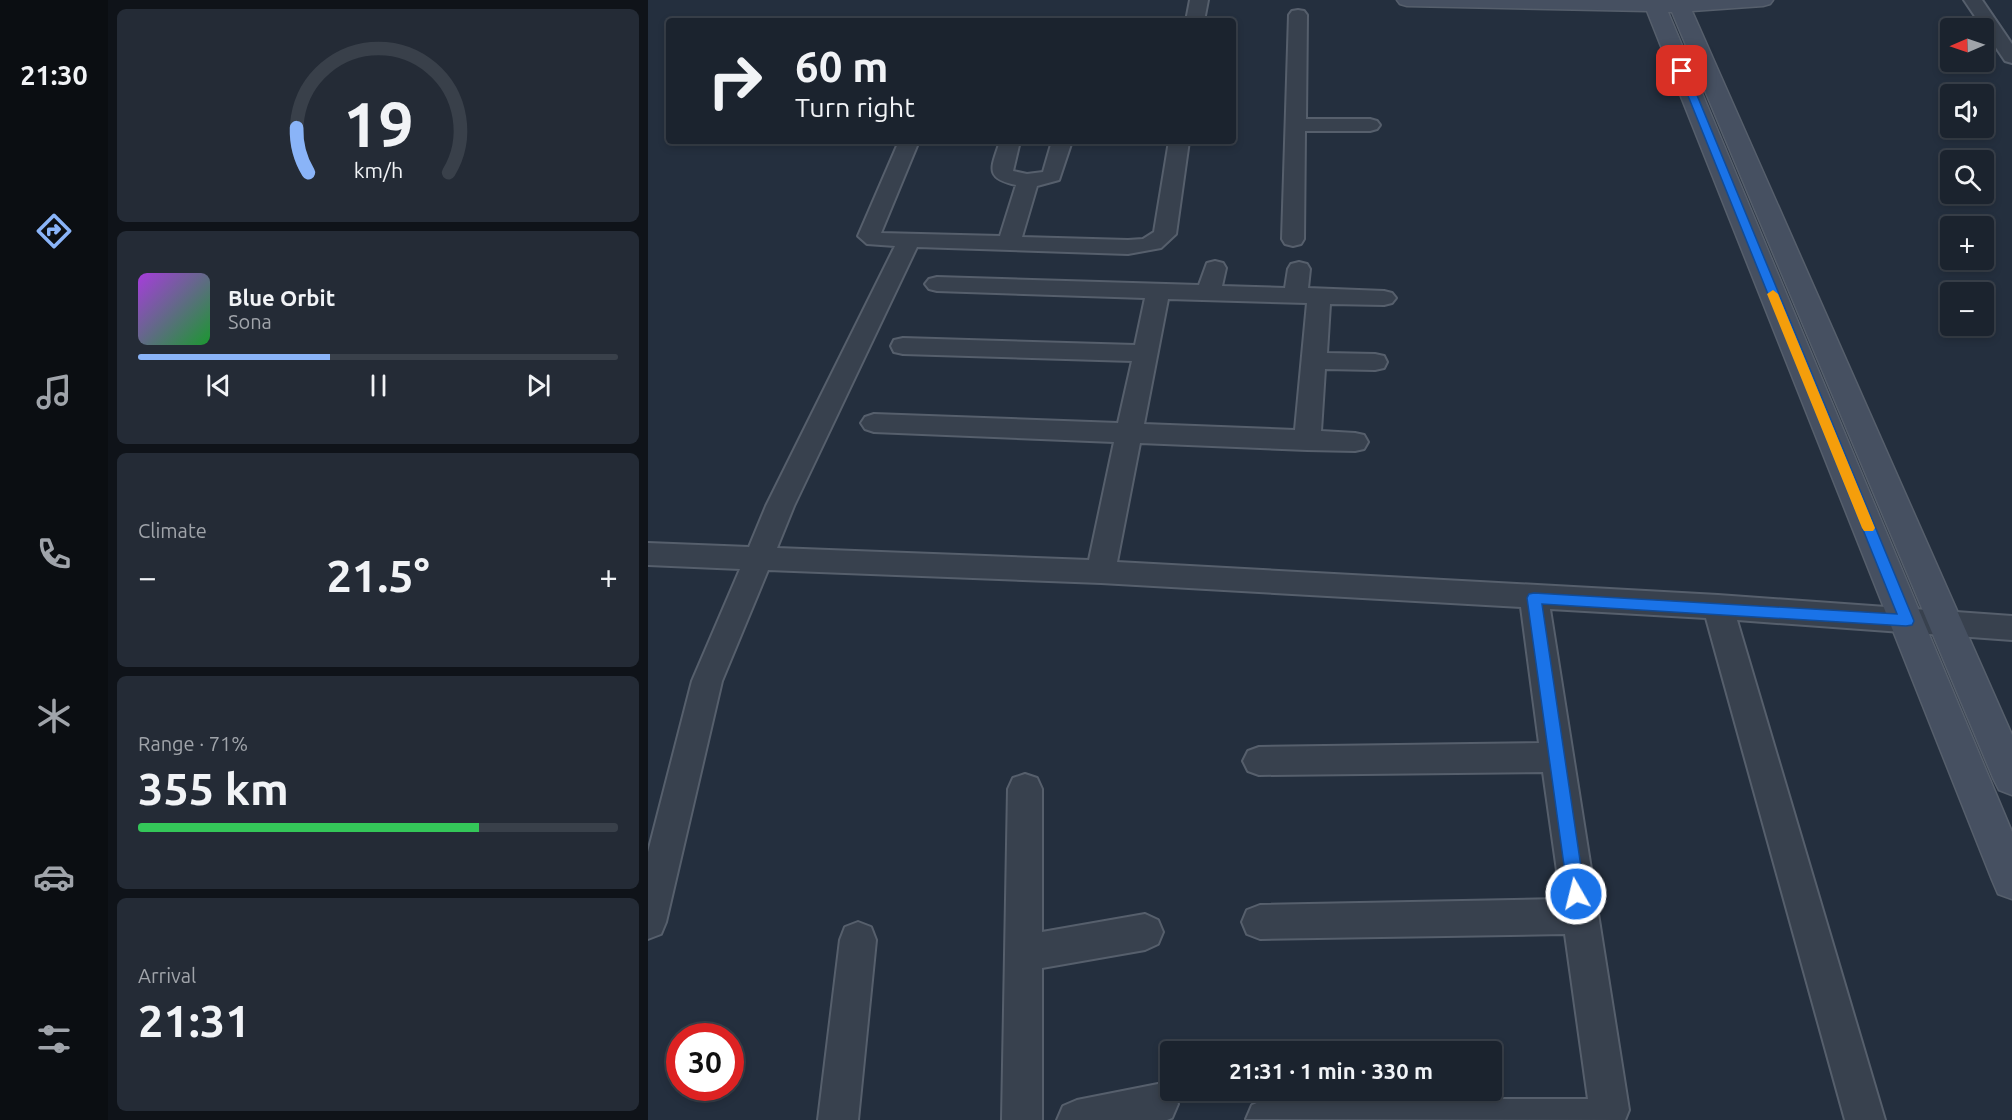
<!DOCTYPE html>
<meta charset="utf-8">
<style>
body{margin:0;font-family:Ubuntu,sans-serif;background:#242b36;color:#f1f3f6;height:100vh;display:flex;flex-direction:column;font-size:22px;white-space:nowrap}
*{box-sizing:border-box;margin:0}
p{font-size:20px;color:#a0a4aa}
.icon{flex:none;width:33px;height:33px;fill:none;stroke:currentColor;stroke-width:2;stroke-linecap:round;stroke-linejoin:round}
.map{position:relative;flex:1;overflow:hidden}
.side{display:flex;flex-direction:column;gap:9px;padding:9px;background:#0f1319;width:540px}
.side>*{flex:none}
.banner{position:absolute;left:18px;top:18px;width:570px;height:126px;border-radius:6px;box-shadow:0 3px 9px #0003,0 0 0 2px #39404a;background:#1b232e;color:#f1f3f6;overflow:hidden}
.needle{width:39px;rotate:268deg}
.fabs{position:absolute;left:1292px;top:18px;display:grid;gap:12px}
.fabs a{display:grid;place-items:center;width:54px;height:54px;border-radius:6px;background:#1b232e;box-shadow:0 3px 9px #0003,0 0 0 2px #39404a;font-size:30px}
.speed{position:absolute;left:18px;top:1023px;display:flex;gap:12px;font-size:30px;font-weight:700;text-align:center}
.speed>*{display:grid;place-content:center;width:78px;height:78px;border-radius:50%;background:#1b232e;box-shadow:0 3px 9px #0003,0 0 0 2px #39404a;line-height:1}
.speed .limit{border:9px solid #d22;background:#fff;color:#111}
.pin{position:absolute;display:grid;place-items:center;width:51px;height:51px;color:#fff;margin:-26px;border-radius:12px;box-shadow:0 3px 9px #0006}
.me{position:absolute;width:66px;margin:-33px;rotate:352deg;stroke-linejoin:round;filter:drop-shadow(0 0 4px #0008)}
.turn{display:flex;align-items:center;gap:21px;height:126px;padding:0 30px;font-size:27px}
.turn .icon{width:78px;height:78px;stroke-width:2.5}
.turn b{display:block;font-size:42px;line-height:51px}
.big{font-size:45px;font-weight:600;line-height:1.1}
.side .tile{flex:1;display:flex;flex-direction:column;justify-content:center;gap:9px;min-width:0;padding:0 21px;border-radius:9px;background:#242b36}
.side .dial{align-items:center;gap:0}
.dial svg{height:156px;overflow:visible;fill:none;stroke:#39404a;stroke-width:7;stroke-linecap:round;text-anchor:middle}
.dial text{fill:#f1f3f6;stroke:none}
.song{display:flex;align-items:center;gap:18px}
.cover{width:72px;height:72px;border-radius:9px;background:linear-gradient(135deg,hsl(280 70% 55%),hsl(130 70% 35%))}
.played{height:6px;border-radius:3px;background:linear-gradient(90deg,#8ab4f8 40%,#39404a 40%)}
.keys{display:flex;justify-content:space-around;direction:ltr}
.heat{display:flex;justify-content:space-between;align-items:center;font-size:33px;direction:ltr}
.charge{height:9px;border-radius:4px;background:linear-gradient(90deg,#34c759 71%,#39404a 0)}
.trip{position:absolute;left:512px;top:1041px;width:342px;height:60px;border-radius:6px;background:#1b232e;box-shadow:0 3px 9px #0003,0 0 0 2px #39404a;font-weight:600;line-height:60px;text-align:center}
main{display:flex;flex:1;min-height:0}
.menu{display:flex;flex-direction:column;width:108px;justify-content:space-around;align-items:center;background:#0b0e12;color:#a0a4aa}
.menu .icon{width:42px;height:42px}
.menu .current{color:#8ab4f8}
.menu b{font-size:27px;color:#f1f3f6}
.map>svg:first-child{display:block}
.lines{fill:none;stroke-linecap:round;stroke-linejoin:round}
.street-casing{stroke:#565f6c;stroke-width:4}
.secondary-casing{stroke:#565f6c;stroke-width:3}
.street{fill:#38414e;fill-rule:evenodd}
.secondary{fill:#465061;fill-rule:evenodd}
.route{fill:#1a73e8;stroke:#114b97;stroke-width:1.5}
.slow{fill:#f59e0b}
</style>
<main>
<nav class="menu">
<b>21:30</b>
<svg class="icon current" aria-label="directions" viewBox="0 0 24 24"><path d="M12 3l9 9-9 9-9-9zM9 14v-3h6M13 9l2 2-2 2"/></svg>
<svg class="icon" aria-label="music" viewBox="0 0 24 24"><path d="M9 18V5l10-2v13"/><circle cx="6" cy="18" r="3"/><circle cx="16" cy="16" r="3"/></svg>
<svg class="icon" aria-label="phone" viewBox="0 0 24 24"><path d="M5 4h4l2 5-3 2q2 4 5 5l2-3 5 2v4C11 20 4 13 5 4z"/></svg>
<svg class="icon" aria-label="climate" viewBox="0 0 24 24"><path d="M12 3v18M4 7l16 10M4 17L20 7"/></svg>
<svg class="icon" aria-label="car" viewBox="0 0 24 24"><path d="M5 17H2v-5l4-1 3-4h7l3 4 3 1v5h-3M9 17h6M6 11h13"/><circle cx="7" cy="17" r="2"/><circle cx="17" cy="17" r="2"/></svg>
<svg class="icon" aria-label="filters" viewBox="0 0 24 24"><path d="M4 7h16M4 17h16"/><circle cx="9" cy="7" r="2"/><circle cx="15" cy="17" r="2"/></svg>
</nav>
<section class="side">
<div class="tile dial"><svg viewBox="0 0 100 80">
<path d="M14 69A42 42 0 1 1 86 69"/>
<path d="M14 69A42 42 0 0 1 8 46" stroke="#8ab4f8"/>
<text x="50" y="56" font-size="32" font-weight="700">19</text>
<text x="50" y="72" font-size="11">km/h</text>
</svg></div>
<div class="tile">
<div class="song"><i class="cover"></i><div><b>Blue Orbit</b><p>Sona</p></div></div>
<div class="played"></div>
<div class="keys"><svg class="icon" aria-label="previous" viewBox="0 0 24 24"><path d="M18 5L8 12l10 7zM5 5v14"/></svg><svg class="icon" aria-label="pause" viewBox="0 0 24 24"><path d="M8 5v14M16 5v14"/></svg><svg class="icon" aria-label="next" viewBox="0 0 24 24"><path d="M6 5l10 7-10 7zM19 5v14"/></svg></div>
</div>
<div class="tile"><p>Climate</p>
<div class="heat"><a>−</a><b class="big">21.5°</b><a>+</a></div>
</div>
<div class="tile"><p>Range · 71%</p><b class="big">355 km</b><div class="charge"></div></div>
<div class="tile"><p>Arrival</p><b class="big">21:31</b></div>
</section>
<div class="map">
<svg width="1364" height="1120" viewBox="0 0 1364 1120">
<rect width="100%" height="100%" fill="#242f3e"/>
<g class="lines">
<!-- street casing -->
<g class="street-casing">
<g id="street">
<polygon points="542,0 560,0 556,21 538,21"/>
<polygon points="1316,0 1334,0 1364,44 1364,63 1357,61"/>
<polygon points="650,10 656,11 659,15 658,119 722,119 729,121 732,125 729,129 722,131 657,131 656,239 653,244 645,246 637,244 634,239 641,15 644,11"/>
<path d="M251,141h20l-38,92 119,3 16,-51c-33,-7 -24,-18 -16,-44h20l-7,30 14,3 16,-2 9,-31h20l-13,39 -22,6 -15,51 106,3 15,-1 11,-7 15,-91h20l-13,93 -15,14 -33,6 -211,-7 -123,259 -17,42 312,12 25,-118 -240,-10 -9,-3 -4,-6 4,-6 9,-3 244,9 14,-62 -229,-7 -9,-2 -3,-6 3,-6 9,-2 232,7 10,-47 -208,-7 -8,-2 -4,-5 4,-5 8,-2 262,8 8,-22 8,-2 8,2 3,5 -4,18 63,2 3,-19 3,-5 8,-2 8,2 3,5 -2,19 76,3 8,2 4,5 -4,5 -8,2 -54,-1 -3,49 48,1 9,2 3,6 -3,6 -9,2 -50,-1 -4,62 34,2 9,2 4,7 -4,7 -9,2 -48,-1 -167,-7 -23,119 601,33 294,21v24l-275,-20 148,500h-40l-139,-502 -156,-9 79,501 -4,10 -379,-1 6,-14 14,-6h322l-23,-165 -305,5 -13,-5 -5,-12 5,-12 13,-5 301,-6 -18,-127 -284,3 -11,-4 -5,-10 5,-10 11,-4 280,-4 -18,-136 -420,-24 -333,-13 -46,111 -56,241 -5,12 -13,5v-87l44,-171 48,-112 -92,-4v-22l101,4 17,-41 129,-260 -28,-2 -9,-8zM520,299l139,4 -12,127 -151,-6z"/>
<polygon points="377,774 389,778 394,789 394,932 497,914 510,920 515,932 510,944 497,950 394,968 394,1120 354,1120 360,789 365,778"/>
<polygon points="210,922 223,927 228,940 210,1120 170,1120 192,940 197,927"/>
<polygon points="510,1084 524,1090 530,1104 524,1118 519,1120 409,1120 415,1106 429,1100"/>
</g>
</g>
<!-- secondary casing -->
<g class="secondary-casing">
<polygon id="secondary" points="749,0 1125,0 1122,4 1115,6 1044,11 1364,735 1364,795 1351,790 1345,778 1024,12 1020,12 1364,832 1364,899 1350,894 1344,880 999,11 759,6 752,4"/>
</g>
<!-- street -->
<use href="#street" class="street"/>
<!-- secondary -->
<use href="#secondary" class="secondary"/>
</g>
<!-- route -->
<polygon class="route" points="1031,69 1039,71 1266,621 1264,625 1258,626 894,604 937,894 934,899 928,902 922,899 920,894 879,598 881,594 886,593 1249,614 1030,71"/>
<!-- slow -->
<polygon class="slow" points="1125,290 1130,294 1227,528 1225,531 1216,531 1214,528 1119,294"/>
</svg>
<div class="fabs">
<a><svg class="needle" viewBox="-14 -14 28 28"><path d="M0-13l5 13h-10z" fill="#e53935"/><path d="M0 13l5-13h-10z" fill="#a0a4aa"/></svg></a>
<a><svg class="icon" aria-label="sound" viewBox="0 0 24 24"><path d="M4 9h4l5-4v14l-5-4H4zM17 9q2 3 0 6"/></svg></a>
<a><svg class="icon" aria-label="search" viewBox="0 0 24 24"><circle cx="10" cy="10" r="6"/><path d="M15 15l6 6"/></svg></a>
<a>+</a>
<a>−</a>
</div>
<div class="speed"><div class="limit">30</div></div>
<div class="pin" style="left:1034px;top:71px;background:#d93025"><svg class="icon" aria-label="arrive" viewBox="0 0 24 24"><path d="M6 21V4h12l-3 4 3 4H6"/></svg></div>
<svg class="me" style="left:928px;top:894px" viewBox="-20 -20 40 40"><circle r="17" fill="#1a73e8" stroke="#fff" stroke-width="3"/><path d="M0-11L8 9 0 5-8 9z" fill="#fff"/></svg>
<div class="trip">21:31 · 1 min · 330 m</div>
<div class="banner">
<div class="turn"><svg class="icon" aria-label="right" viewBox="0 0 24 24"><path d="M7 20v-9h11M14 6l5 5-5 5"/></svg><div><b>60 m</b>Turn right</div></div>
</div>
</div>
</main>
